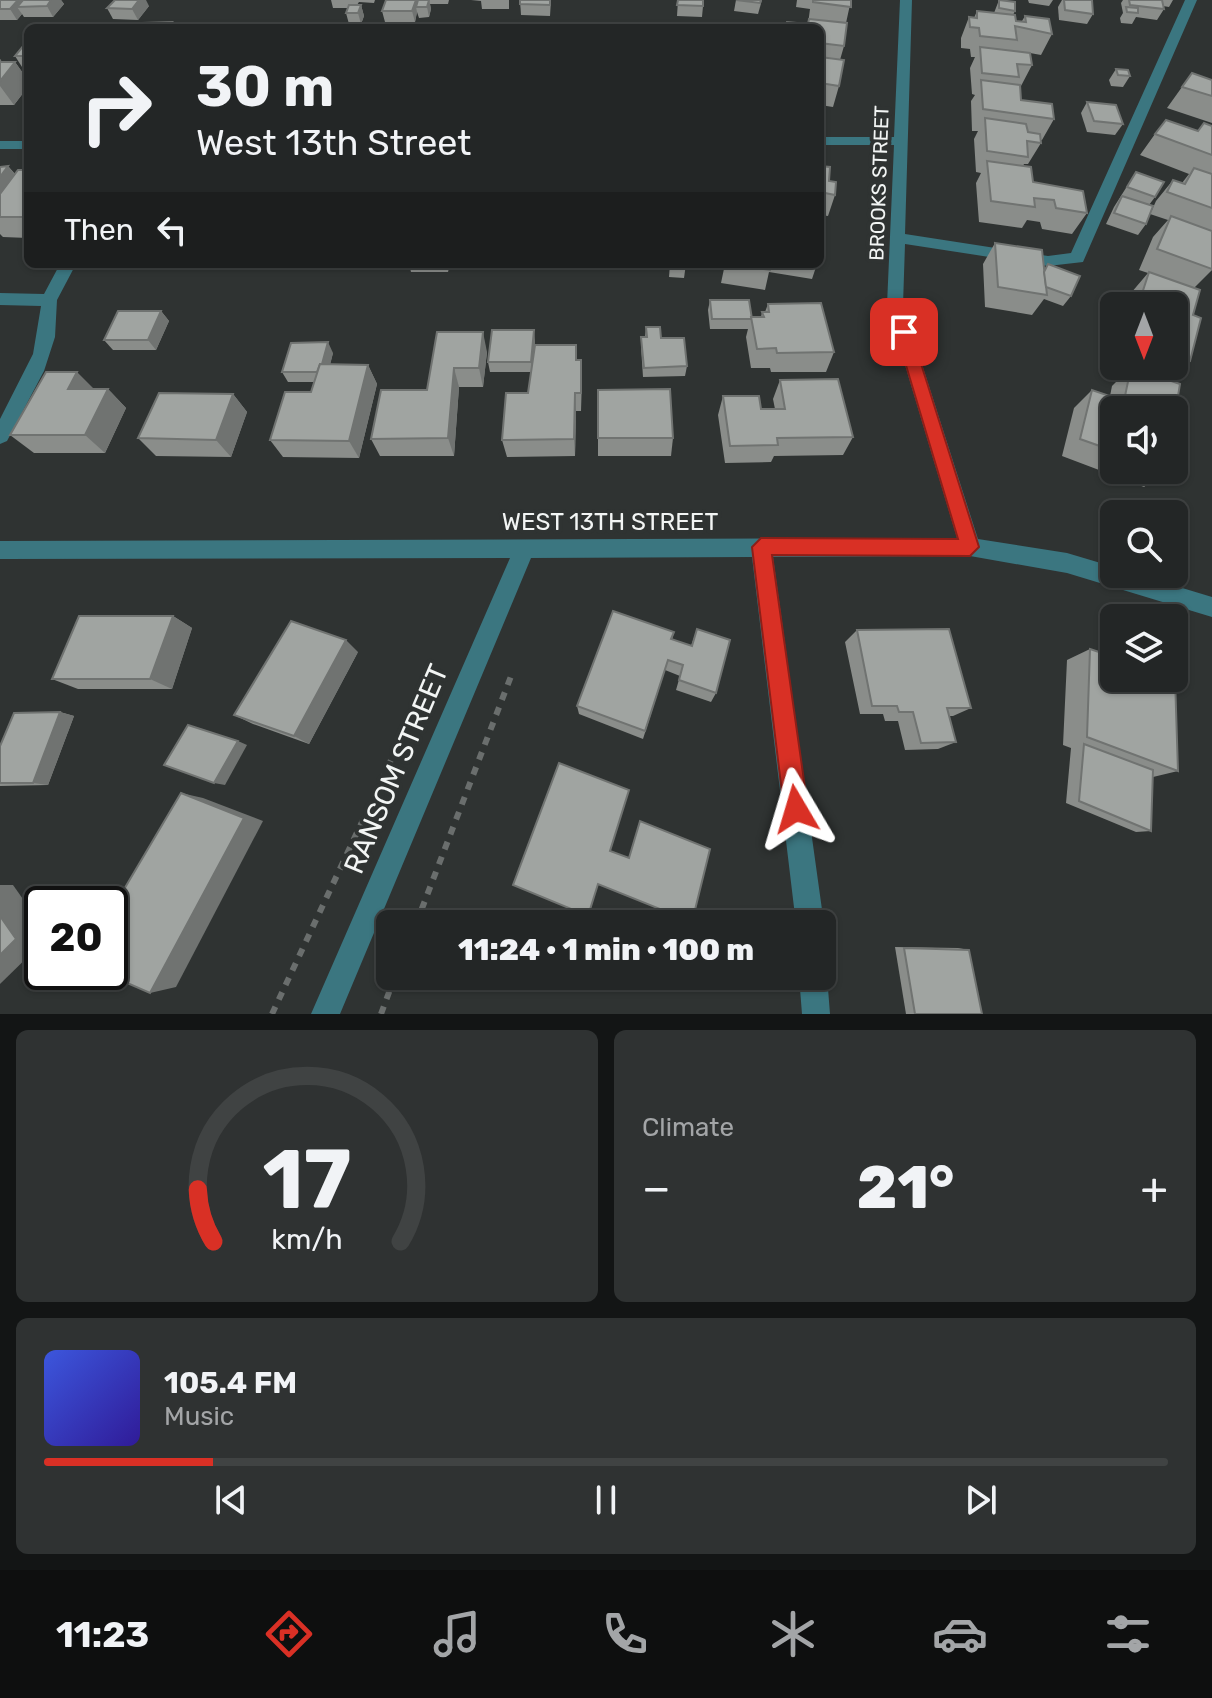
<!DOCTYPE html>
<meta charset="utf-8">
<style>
body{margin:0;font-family:Rubik,sans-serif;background:#2f3232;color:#f1f3f6;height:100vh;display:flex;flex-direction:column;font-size:30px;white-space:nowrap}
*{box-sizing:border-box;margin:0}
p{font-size:26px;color:#a3a5a7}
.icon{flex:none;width:44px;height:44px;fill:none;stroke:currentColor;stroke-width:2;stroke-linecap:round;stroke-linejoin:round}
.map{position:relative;height:1014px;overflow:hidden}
.panel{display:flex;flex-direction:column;gap:16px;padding:16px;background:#131515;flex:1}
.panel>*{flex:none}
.banner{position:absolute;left:24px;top:24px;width:800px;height:244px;border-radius:12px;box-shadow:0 2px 6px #0004,0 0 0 2px #404343;background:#232626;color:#f1f3f6;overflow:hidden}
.needle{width:52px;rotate:180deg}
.controls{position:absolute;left:1100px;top:292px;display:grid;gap:16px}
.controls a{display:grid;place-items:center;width:88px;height:88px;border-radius:12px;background:#232626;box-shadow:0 2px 6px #0004,0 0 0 2px #404343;font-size:40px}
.speed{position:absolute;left:24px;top:886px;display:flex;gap:16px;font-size:40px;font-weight:700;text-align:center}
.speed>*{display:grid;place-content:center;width:104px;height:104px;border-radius:50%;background:#232626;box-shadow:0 2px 6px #0004,0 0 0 2px #404343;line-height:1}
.speed .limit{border:4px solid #111;border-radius:12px;background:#fff;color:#111}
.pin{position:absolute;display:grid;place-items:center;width:68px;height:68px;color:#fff;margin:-34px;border-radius:16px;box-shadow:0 4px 12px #0006}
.me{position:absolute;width:88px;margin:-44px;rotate:353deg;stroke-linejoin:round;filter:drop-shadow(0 0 6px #0008)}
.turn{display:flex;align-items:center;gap:28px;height:168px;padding:0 40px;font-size:36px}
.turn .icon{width:104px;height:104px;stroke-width:2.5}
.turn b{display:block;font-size:56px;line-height:68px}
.then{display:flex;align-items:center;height:76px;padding:0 40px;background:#0003;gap:16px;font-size:30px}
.big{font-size:60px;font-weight:800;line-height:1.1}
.panel .widget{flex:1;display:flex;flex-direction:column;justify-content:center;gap:12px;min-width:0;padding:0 28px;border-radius:12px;background:#2f3232}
.panel .dial{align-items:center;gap:0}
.dial svg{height:208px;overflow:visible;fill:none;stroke:#404343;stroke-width:7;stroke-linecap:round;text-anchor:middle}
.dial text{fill:#f1f3f6;stroke:none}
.song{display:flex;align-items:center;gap:24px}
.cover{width:96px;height:96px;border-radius:12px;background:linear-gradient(135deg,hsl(230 70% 55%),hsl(250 70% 35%))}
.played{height:8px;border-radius:4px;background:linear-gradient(90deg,#d93025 15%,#404343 15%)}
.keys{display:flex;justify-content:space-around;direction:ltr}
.heat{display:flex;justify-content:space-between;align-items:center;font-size:44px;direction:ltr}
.panel .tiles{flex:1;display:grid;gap:16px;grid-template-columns:1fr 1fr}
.widget:last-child{grid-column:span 2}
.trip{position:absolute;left:376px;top:910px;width:460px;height:80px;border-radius:12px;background:#232626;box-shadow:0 2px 6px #0004,0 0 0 2px #404343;font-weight:800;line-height:80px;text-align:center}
.menu{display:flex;height:128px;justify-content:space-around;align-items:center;background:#0e0f0f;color:#a3a5a7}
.menu .icon{width:56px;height:56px}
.menu .current{color:#d93025}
.menu b{font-size:36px;color:#f1f3f6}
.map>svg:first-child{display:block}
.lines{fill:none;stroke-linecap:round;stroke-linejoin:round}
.path{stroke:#6a6e6d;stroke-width:6;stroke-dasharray:8 8;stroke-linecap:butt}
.minor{fill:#3b7680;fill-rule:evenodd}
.wall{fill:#8a8d8a}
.shaded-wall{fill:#707371}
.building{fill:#a0a4a1;stroke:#707371;stroke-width:2}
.route{fill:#d93025;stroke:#8d1f18;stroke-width:2}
.labels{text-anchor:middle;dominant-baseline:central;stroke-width:8;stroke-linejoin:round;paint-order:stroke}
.far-street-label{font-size:20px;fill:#f2f5f4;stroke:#2f3332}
.street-label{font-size:24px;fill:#f2f5f4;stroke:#2f3332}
.near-street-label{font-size:28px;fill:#f2f5f4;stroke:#2f3332}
</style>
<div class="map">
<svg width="1212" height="1014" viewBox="0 0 1212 1014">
<rect width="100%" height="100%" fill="#2f3332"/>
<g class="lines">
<!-- path -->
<g class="path">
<polyline points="416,924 513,671"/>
<polyline points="272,1014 406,728"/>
<polyline points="381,1014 395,976"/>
</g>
<!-- minor -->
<g class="minor">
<polygon points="900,0 912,0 905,234 1048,256 1071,253 1185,0 1197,0 1083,262 1048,266 905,244 903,305 978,539 1067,553 1114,567 1114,574 1136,574 1212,597 1212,617 1067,573 970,556 773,557 824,924 822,928 822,924 796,924 752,557 531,558 340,1014 311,1014 510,558 0,559 0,541 957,538 887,305 894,145 820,145 820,137 894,137"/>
<rect x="0" y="141" width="28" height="8"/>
<polygon points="60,264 76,264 57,300 55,337 44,371 7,441 0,444 0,419 33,354 41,306 0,305 0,293 44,294"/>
<polygon points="822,966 827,976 830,1014 802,1014 799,976 822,976"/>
</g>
</g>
<!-- wall -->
<g class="wall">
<polygon points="0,0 61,0 64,4 53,17 24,17 22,14 17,20 0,20"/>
<polygon points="331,0 375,0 374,3 359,2 357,5 361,5 364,16 361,24 349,24 346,13 348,8 333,8"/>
<polygon points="418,0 449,0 448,4 430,4 431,9 429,17 419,18 417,12 415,22 385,22 382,11"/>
<polygon points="471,0 509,0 509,9 482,9 481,1"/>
<polygon points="520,0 551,0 550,16 521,15"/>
<polygon points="678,0 703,6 702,17 677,16"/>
<polygon points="736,0 762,0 758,14 734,11"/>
<polygon points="797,0 851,0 846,23 844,46 840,60 839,86 833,107 820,105 820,28 808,24 810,9 796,7"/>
<polygon points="999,0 1015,11 1013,15 1016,21 1022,21 1025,16 1052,34 1041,55 1030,53 1032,65 1021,86 1021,100 1054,119 1042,140 1040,140 1041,143 1028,164 1024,164 1023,166 1033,182 1087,213 1072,234 1042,229 1040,222 1027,220 1022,228 979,222 976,183 981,173 976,172 974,139 978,131 972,131 971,101 975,95 972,94 970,68 975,57 971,57 970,49 961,48 961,38 969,17 974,18 977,11 994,13"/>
<polygon points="1028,0 1053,0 1049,6 1029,3"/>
<polygon points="1062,0 1092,0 1093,14 1087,24 1059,20 1058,7"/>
<polygon points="1123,0 1173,0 1169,7 1163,6 1164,9 1157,20 1136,17 1132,24 1121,23 1120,18 1123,13 1121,3"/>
<polygon points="149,6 138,20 113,19 107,8"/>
<polygon points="28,40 28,67 22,67 15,56"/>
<polygon points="0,59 2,62 15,62 25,76 28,73 28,89 27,88 14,105 0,105"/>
<polygon points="1116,69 1130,76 1123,87 1111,86 1109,80"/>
<polygon points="1192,73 1212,80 1212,123 1167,108"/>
<polygon points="1087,102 1123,124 1115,135 1087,132 1081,113"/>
<polygon points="1212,126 1212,270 1194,288 1190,361 1169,380 1133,366 1174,366 1174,306 1127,306 1131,293 1148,273 1139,270 1153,237 1168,220 1150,214 1146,224 1138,235 1106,224 1114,207 1136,172 1155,197 1149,205 1152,210 1156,201 1173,180 1182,183 1189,174 1140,155 1155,134 1198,131"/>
<polygon points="8,166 15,174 28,170 28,238 3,237 0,234 0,167"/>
<polygon points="820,166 835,195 828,216 820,215"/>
<polygon points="995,243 1044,270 1048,264 1071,296 1063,306 1044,299 1032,315 985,307 983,264"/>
<polygon points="409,264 450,264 448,272 411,272"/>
<polygon points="670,264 686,264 684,278 669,277"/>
<polygon points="725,264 817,264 812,279 769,272 765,290 721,283"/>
<polygon points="710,300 751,317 761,317 762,312 765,312 768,304 834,352 826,372 771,372 770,368 751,368 746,337 748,329 710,329 708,310"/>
<polygon points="161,311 169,321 156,350 113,350 104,340"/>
<polygon points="646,327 661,338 687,366 685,376 643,377 641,347 641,337 645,337"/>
<polygon points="437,332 487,352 483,387 459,387 454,456 380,456 371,439 427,390"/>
<polygon points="535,340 534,353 576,345 577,360 582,379 581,411 576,411 575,456 507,457 502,440 528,393 531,372 490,372 488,362"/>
<polygon points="1114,343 1114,359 1109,357"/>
<polygon points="333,353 330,364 368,365 377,384 359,458 283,457 270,440 311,392 314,382 288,382 282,372"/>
<polygon points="1131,367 1180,384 1114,410 1114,470 1166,470 1144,487 1062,456 1074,408 1092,390 1110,396 1112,386"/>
<polygon points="780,380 853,437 843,455 774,456 771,462 725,463 718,415 723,396 761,409 775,409 773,399"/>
<polygon points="95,389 108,389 126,408 105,453 34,453 10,435"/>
<polygon points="598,390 673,438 671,456 598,456"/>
<polygon points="233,394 247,412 231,457 156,456 138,438"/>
<polygon points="173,616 192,628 172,689 78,689 52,679"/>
<polygon points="697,629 716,693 711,702 676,690 680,676 665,670 643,739 579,714 577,706 674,632 672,640 691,646"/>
<polygon points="857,630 971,708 953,716 949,716 956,742 938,749 905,750 898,721 885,721 883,714 860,714 845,642"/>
<polygon points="1090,649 1178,771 1153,777 1151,831 1136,832 1066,803 1071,748 1063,745 1067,660"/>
<polygon points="358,652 309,744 253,724 234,715"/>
<polygon points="60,712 74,716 48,785 0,786 0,746"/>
<polygon points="895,947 958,948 969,950 982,1014 906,1014"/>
</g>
<!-- shaded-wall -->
<g class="shaded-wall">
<polygon points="18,0 29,0 17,7 22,14 17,20 10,9"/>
<polygon points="51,0 61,0 64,4 53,17 47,6"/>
<polygon points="139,0 146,0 149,6 138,20 132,9"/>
<polygon points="416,0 418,0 416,7 417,12 415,22 412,11"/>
<polygon points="429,0 431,9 429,17 427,7"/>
<polygon points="361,5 364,16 361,24 358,13"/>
<polygon points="0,59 8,71 15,62 28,80 22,80 27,88 14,105 0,86"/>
<polygon points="8,166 25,188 0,217 0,177"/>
<polygon points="161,311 169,321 156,350 148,340"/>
<polygon points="534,330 535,340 533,372 531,362"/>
<polygon points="483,332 487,352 483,387 479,368"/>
<polygon points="328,342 333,353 326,382 320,372"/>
<polygon points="368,365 377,384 359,458 349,441"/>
<polygon points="454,368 459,387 454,456 448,438"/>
<polygon points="77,372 96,391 68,389"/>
<polygon points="108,389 126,408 105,453 85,435"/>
<polygon points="575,393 576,411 575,456 574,439"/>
<polygon points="233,394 247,412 231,457 216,440"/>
<polygon points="173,616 192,628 172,689 150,679"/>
<polygon points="346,640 358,652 309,744 294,736"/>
<polygon points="60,712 74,716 48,785 33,783"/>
<polygon points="238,741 247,745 225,785 214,783"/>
<polygon points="181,793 203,798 263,821 176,987 150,993"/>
<polygon points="0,885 13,885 42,926 42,943 0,984"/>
</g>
<!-- building -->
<g class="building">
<polygon points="0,0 18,0 10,9 0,9"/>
<polygon points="23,0 51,0 47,6 17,7"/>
<polygon points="115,0 139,0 132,9 107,8"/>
<polygon points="386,0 416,0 412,11 382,11"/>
<polygon points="418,0 429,0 427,7 416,7"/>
<polygon points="520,0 550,0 550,5 520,4"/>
<polygon points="678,0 703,0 703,6 677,5"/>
<polygon points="736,0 761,0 760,3"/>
<polygon points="813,0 851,0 851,7 813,2"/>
<polygon points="999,0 1015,2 1015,11 999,8"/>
<polygon points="1064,0 1092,0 1093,14 1065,10"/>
<polygon points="1129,0 1162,0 1164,9 1130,5"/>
<polygon points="349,5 361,5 358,13 346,13"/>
<polygon points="1126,7 1138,8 1138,13 1127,12"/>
<polygon points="977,11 1015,15 1016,21 1026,22 1025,16 1049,19 1052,34 1015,26 1017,40 980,36 979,28 970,27 969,17 977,18"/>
<polygon points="809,19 847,23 844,46 820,43 820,28 785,28 787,22 808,24"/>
<polygon points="172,22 168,28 137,28 142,23"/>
<polygon points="354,25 367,25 366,28 353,28"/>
<polygon points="28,40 28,56 15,56"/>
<polygon points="980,47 1030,53 1032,65 1017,64 1019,77 982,73"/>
<polygon points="820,57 844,60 839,86 820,83"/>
<polygon points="0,62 15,62 0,81"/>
<polygon points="1116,69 1128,70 1130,76 1118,75"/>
<polygon points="28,73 28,80 22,80"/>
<polygon points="1192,73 1212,80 1212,96 1182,87"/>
<polygon points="981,80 1020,85 1021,100 1052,104 1054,119 983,109"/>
<polygon points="1087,102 1116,105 1123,124 1094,121"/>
<polygon points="985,118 1026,124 1028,132 1040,134 1041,143 1027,141 1028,157 987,151"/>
<polygon points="1166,120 1198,131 1204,123 1212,126 1212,155 1155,134"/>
<polygon points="987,161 1031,167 1033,182 1083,191 1087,213 1056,208 1054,200 1034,198 1035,207 991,201"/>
<polygon points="8,166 0,177 0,167"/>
<polygon points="820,166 830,167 829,181 836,182 835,195 825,193 824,202 820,201"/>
<polygon points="1194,168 1212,174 1212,208 1167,192 1173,180 1185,184"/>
<polygon points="18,170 28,170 28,217 0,217 0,194"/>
<polygon points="1136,172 1164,182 1155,197 1127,187"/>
<polygon points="1122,196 1153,206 1146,224 1114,213"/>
<polygon points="1171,216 1212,231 1212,269 1157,249"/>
<polygon points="820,219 823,219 820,248"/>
<polygon points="995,243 1042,250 1047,295 998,287"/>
<polygon points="670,264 686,264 685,268 670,267"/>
<polygon points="734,264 771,264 770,270"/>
<polygon points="1048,264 1080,276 1071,296 1046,287 1044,272"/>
<polygon points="1149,272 1200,290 1193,315 1201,318 1190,361 1174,355 1174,306 1138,306"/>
<polygon points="710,300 749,300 752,319 712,319"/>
<polygon points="821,303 834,352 777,353 776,348 757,349 751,317 764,317 762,312 769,312 768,304"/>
<polygon points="118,311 161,311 148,340 104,340"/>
<polygon points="646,327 660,327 661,338 684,338 687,366 644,368 641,337 647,337"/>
<polygon points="492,330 534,330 531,362 488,362"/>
<polygon points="437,332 483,332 479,368 454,368 448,438 371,439 381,390 427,390"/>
<polygon points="328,342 322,364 320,364 317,372 282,372 291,343"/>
<polygon points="535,345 576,345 576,360 581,360 581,393 575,393 574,439 502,440 506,393 528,393"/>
<polygon points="320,364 368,365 349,441 270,440 285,392 311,392"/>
<polygon points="1131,367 1180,384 1174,420 1174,410 1114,410 1114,451 1080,439 1092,390 1124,401"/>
<polygon points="46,372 77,372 68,389 108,389 85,435 10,435"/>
<polygon points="838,379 853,437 777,438 778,445 730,446 723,396 759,396 761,409 785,409 780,380"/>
<polygon points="670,389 673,438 598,438 598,390"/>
<polygon points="159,393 233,394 216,440 138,438"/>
<polygon points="613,611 674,632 671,639 692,646 697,629 730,640 716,693 679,680 683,665 668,660 645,731 577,706"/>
<polygon points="79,616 173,616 150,679 52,679"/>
<polygon points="291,621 346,640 294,736 234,715"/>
<polygon points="949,629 971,708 947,708 956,742 921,743 913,712 899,712 897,706 872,706 857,630"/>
<polygon points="1090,649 1114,657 1114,678 1175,678 1178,771 1087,737"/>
<polygon points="60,712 33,783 0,783 0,746 14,713"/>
<polygon points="188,725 238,741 214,783 164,765"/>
<polygon points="1084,744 1153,770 1151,831 1079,801"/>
<polygon points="559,763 629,790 610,851 629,858 640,821 710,849 692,922 598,884 588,916 513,885"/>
<polygon points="181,793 244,818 150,993 102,972 110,972 110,913"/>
<polygon points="0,916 16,939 0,955"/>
<polygon points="904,948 969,950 982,1014 915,1014"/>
</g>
<!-- route -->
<polygon class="route" points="904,326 911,332 979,547 970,556 772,555 808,809 804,818 796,821 788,818 784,809 752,547 761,538 958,539 896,332"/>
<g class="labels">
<!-- far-street labels -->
<g class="far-street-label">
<text transform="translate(879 183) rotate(-88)">BROOKS STREET</text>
</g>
<!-- street labels -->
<g class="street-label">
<text x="610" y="522">WEST 13TH STREET</text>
</g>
<!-- near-street labels -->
<g class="near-street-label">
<text transform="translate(396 769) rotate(-67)">RANSOM STREET</text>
</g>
</g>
</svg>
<div class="controls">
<a><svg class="needle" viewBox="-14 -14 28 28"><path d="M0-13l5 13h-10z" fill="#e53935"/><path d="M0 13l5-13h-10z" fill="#a3a5a7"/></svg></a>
<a><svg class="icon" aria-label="sound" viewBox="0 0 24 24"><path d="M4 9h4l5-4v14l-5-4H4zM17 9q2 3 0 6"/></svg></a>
<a><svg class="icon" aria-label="search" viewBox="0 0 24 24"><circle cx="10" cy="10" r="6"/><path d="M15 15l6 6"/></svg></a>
<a><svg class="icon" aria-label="layers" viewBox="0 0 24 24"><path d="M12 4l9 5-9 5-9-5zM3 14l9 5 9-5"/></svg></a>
</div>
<div class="speed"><div class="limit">20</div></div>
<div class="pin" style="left:904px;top:332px;background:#d93025"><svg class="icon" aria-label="arrive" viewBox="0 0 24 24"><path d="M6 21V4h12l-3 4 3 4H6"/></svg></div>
<svg class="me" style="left:796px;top:809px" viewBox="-20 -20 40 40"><path d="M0-17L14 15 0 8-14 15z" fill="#d93025" stroke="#fff" stroke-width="4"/></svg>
<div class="trip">11:24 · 1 min · 100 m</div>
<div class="banner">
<div class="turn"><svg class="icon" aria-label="right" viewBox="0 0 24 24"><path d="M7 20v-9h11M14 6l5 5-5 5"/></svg><div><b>30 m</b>West 13th Street</div></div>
<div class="then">Then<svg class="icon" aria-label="left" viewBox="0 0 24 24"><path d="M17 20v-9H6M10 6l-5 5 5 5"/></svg></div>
</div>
</div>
<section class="panel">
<div class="tiles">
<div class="widget dial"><svg viewBox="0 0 100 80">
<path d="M14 69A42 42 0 1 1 86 69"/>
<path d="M14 69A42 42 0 0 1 8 49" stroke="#d93025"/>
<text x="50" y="56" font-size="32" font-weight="700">17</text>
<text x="50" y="72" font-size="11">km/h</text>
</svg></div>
<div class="widget"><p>Climate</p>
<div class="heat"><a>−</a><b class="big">21°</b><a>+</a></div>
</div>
<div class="widget">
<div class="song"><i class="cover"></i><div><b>105.4 FM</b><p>Music</p></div></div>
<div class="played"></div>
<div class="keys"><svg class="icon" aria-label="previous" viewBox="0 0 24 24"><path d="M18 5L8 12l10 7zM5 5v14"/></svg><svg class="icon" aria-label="pause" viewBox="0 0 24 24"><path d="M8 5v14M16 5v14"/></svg><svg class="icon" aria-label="next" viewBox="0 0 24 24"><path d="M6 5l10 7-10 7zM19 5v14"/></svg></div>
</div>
</div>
</section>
<nav class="menu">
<b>11:23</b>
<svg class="icon current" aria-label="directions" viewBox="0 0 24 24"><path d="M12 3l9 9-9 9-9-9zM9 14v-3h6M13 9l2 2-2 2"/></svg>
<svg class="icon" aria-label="music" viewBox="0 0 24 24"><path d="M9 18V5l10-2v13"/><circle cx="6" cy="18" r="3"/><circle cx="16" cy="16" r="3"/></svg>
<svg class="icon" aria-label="phone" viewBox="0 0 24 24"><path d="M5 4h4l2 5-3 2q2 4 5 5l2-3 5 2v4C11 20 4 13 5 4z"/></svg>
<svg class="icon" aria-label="climate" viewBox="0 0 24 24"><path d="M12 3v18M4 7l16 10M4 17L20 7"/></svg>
<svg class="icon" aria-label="car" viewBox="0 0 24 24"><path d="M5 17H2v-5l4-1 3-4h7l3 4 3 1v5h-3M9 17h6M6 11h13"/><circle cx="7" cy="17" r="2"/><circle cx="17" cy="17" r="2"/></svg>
<svg class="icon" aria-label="filters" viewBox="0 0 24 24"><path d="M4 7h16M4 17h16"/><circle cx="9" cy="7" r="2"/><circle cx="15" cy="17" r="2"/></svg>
</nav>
